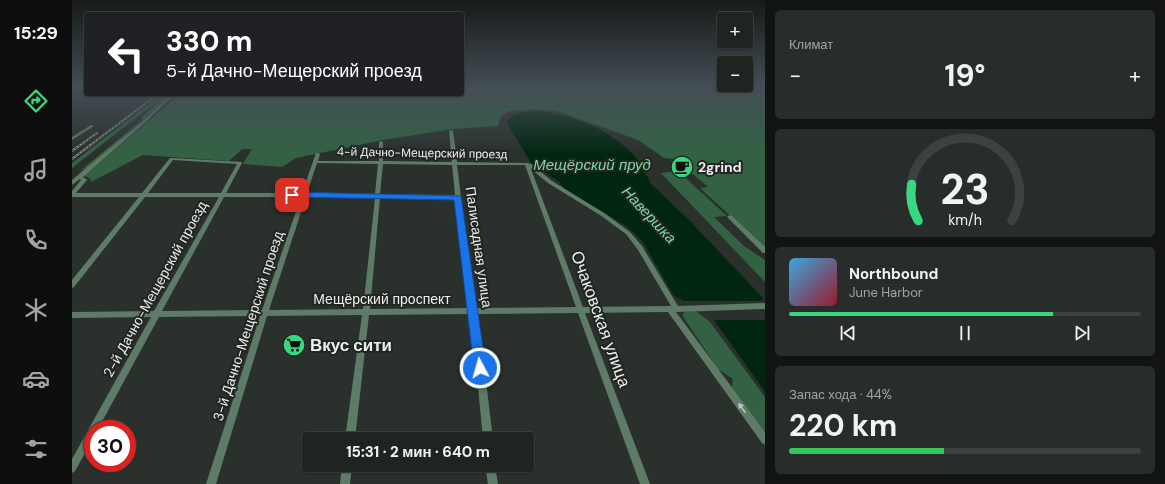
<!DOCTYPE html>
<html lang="ru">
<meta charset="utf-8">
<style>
body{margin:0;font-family:"DM Sans",sans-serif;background:#282c2a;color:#f1f3f6;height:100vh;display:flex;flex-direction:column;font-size:15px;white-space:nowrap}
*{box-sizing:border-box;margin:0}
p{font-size:13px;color:#a2a4a5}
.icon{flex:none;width:22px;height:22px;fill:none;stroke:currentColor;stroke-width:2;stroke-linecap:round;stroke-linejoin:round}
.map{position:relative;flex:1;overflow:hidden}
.panel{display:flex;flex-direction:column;gap:10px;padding:10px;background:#121412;width:400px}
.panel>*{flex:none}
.top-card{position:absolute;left:12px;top:12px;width:380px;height:84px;border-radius:4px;box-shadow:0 1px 3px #0004,0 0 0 1px #3d413f;background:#202124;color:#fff;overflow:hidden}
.buttons{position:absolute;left:645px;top:12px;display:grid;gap:8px}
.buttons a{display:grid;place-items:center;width:36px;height:36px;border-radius:4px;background:#202421;box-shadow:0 1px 3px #0004,0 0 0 1px #3d413f;font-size:20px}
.speed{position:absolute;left:12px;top:420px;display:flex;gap:8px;font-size:20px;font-weight:700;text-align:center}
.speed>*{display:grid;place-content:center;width:52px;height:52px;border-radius:50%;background:#202421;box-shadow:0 1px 3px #0004,0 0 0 1px #3d413f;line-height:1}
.speed .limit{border:6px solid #d22;background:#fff;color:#111}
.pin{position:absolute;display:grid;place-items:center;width:34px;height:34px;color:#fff;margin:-17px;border-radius:8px;box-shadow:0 2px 6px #0006}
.me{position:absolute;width:44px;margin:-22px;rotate:354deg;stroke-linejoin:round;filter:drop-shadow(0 0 3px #0008)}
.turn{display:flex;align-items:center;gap:14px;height:84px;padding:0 16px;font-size:18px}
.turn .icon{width:52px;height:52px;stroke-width:2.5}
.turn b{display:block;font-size:28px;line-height:34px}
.big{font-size:30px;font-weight:700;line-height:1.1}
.panel .tile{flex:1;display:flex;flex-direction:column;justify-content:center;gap:6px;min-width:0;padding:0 14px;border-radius:6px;background:#282c2a}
.panel .dial{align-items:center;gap:0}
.dial svg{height:104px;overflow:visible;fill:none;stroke:#3d413f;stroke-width:7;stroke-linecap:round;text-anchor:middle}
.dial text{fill:#f1f3f6;stroke:none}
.song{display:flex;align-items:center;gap:12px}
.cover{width:48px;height:48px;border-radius:6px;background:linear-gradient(135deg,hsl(200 70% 55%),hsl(350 70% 35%))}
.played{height:4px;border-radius:2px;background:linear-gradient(90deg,#38d880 75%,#3d413f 75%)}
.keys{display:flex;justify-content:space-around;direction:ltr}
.heat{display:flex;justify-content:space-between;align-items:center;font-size:22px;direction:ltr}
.charge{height:6px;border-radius:3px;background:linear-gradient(90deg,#34c759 44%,#3d413f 0)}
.trip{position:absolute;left:230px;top:432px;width:232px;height:40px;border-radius:4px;background:#202421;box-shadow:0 1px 3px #0004,0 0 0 1px #3d413f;font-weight:700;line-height:40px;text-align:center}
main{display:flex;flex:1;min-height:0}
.menu{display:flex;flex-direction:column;width:72px;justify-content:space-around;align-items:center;background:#0d0e0d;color:#a2a4a5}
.menu .icon{width:28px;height:28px}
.menu .selected{color:#38d880}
.menu b{font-size:18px;color:#f1f3f6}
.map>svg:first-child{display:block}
.green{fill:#326243}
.water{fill:#002610}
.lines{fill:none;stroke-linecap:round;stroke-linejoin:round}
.minor{fill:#5e7b67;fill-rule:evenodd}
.rail-casing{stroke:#8b908d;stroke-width:2}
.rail{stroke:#212622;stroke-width:1;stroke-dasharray:2;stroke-linecap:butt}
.oneway{fill:#bac6be}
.route{fill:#1a73e8;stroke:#114b97}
.labels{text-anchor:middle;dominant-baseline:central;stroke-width:4;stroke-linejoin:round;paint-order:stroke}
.far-street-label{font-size:12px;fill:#ecefed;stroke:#212622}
.poi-label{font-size:14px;font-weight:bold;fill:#ecefed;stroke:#212622;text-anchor:start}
.street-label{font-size:14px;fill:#ecefed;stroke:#212622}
.water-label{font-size:15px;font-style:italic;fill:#7bdd9d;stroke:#212622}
.near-street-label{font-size:17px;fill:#ecefed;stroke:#212622}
.near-poi-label{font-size:17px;font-weight:bold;fill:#ecefed;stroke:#212622;text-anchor:start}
</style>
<main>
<nav class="menu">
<b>15:29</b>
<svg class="icon selected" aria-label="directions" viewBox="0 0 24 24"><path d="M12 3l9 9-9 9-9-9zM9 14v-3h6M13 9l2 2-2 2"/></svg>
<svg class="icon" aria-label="music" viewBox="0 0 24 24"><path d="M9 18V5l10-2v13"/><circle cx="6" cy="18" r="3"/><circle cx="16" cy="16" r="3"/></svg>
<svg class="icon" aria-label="phone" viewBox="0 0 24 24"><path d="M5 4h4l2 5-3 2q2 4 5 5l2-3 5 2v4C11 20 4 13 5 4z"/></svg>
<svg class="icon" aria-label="climate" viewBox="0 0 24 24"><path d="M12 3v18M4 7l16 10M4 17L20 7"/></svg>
<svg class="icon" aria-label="car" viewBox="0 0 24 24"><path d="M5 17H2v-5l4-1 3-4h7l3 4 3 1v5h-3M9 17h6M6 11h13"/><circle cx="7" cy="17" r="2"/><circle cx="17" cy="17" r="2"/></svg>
<svg class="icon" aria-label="filters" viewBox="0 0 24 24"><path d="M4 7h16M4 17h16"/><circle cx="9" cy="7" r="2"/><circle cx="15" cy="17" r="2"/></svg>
</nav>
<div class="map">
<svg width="693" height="484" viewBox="0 0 693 484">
<rect width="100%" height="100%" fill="#2a302c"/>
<!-- green -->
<g class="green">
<polygon points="390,87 683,87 693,90 693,248 628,188 636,187 603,159 592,158 566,140 485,111 463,109 438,111 429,116 426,126 381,129 311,140 224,158 210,167 171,164 180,149 170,149 157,161 71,155 19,182 18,178 12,176 108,94 390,94"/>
<polygon points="90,94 103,94 87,106 17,167 8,171 71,119 69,118 86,103 83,103 0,168 0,163"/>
<polygon points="606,171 655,216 642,217 672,246 693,260 693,282 589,173"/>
<polygon points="624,311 638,322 693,397 693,432 660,388 661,379 646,369 610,315 613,312"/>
</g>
<!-- water -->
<g class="water">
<path d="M466,111c39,4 86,24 106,58l-1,3 7,8 -1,2 40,38 74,78 -2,3h-77l-10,-5 -31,-54 -15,-15 -63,-38 -6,-7 -27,-18 -25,-41c5,-12 20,-11 31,-12z"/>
<polygon points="642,320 693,320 693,392"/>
</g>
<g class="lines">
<!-- minor -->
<g class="minor">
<path d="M99,94h4l-28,27 -64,56 4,3 -11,13h66l28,-35h2l70,4v1l-16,30h76l14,-40h2l2,1 -2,7h61v-19l2,-1 2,1v19l69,1 -3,-31 4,-1 4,32 70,1 4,1 21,17 52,32 26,19 12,14 36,60 87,-3v6l-89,3 89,120v13l-3,-2 -94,-131 -83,1 65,171h-10l-62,-171 -100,1 15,125h-10l-12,-125 -102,1 -14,124h-10l17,-124 -95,1 -51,168h-10l54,-168 -101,1 -61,112h-5v10l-18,32 -3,2v-14l79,-142 -79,1v-6l82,-1 65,-114h-74l-71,90 -2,1v-8l67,-83h-67v-6l9,-11 -1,-1 -8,6v-5l73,-61zM101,160l64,4 -16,29h-73zM245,163l61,1 -3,30 -68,-1zM311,164l69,1 3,30 -75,-1zM385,165h68l51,142 -99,1 -16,-111zM459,169l17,14 52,32 26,19 12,16 33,56 -88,1zM152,197h77l-39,113 -100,1zM234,197l69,1 -12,111 -94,1zM308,198l76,1 14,109 -100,1z"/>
<polygon points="19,125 22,126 0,140 0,137"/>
<polygon points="658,215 660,216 693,247 693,253 691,253 655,217 656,216"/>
<polygon points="270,465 280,465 278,484 268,484"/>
<polygon points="413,465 423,465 426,484 416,484"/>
</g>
<!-- rail casing -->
<g class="rail-casing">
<g id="rail">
<polyline points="0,151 25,133"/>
<polyline points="0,159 86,94"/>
</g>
</g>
<!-- rail -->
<use href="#rail" class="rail"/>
</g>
<!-- one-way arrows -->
<defs><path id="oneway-solid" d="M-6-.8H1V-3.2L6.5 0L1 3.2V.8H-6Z"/></defs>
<use class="oneway" href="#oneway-solid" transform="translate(670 408) rotate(-126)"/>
<!-- sky -->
<linearGradient id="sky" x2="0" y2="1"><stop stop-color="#171a18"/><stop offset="0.56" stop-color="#444e56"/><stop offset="1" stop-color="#444e56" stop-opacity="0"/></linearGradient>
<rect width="693" height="155" fill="url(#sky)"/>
<!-- route -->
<polygon class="route" points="220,192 389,196 414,368 412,372 408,374 404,372 402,368 382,200 217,197 217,193"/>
<!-- icons -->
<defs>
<g id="cafe-disc" transform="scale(1.15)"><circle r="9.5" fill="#38d880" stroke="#212622"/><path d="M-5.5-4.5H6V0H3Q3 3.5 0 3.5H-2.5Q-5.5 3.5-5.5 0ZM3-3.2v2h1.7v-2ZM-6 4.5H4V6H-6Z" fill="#111"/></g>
<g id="supermarket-disc" transform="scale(1.15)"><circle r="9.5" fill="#38d880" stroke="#212622"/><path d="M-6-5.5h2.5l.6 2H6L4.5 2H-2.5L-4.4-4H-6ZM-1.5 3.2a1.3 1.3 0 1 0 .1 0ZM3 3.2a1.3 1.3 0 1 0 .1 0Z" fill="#111"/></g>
</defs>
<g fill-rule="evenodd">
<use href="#cafe-disc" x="610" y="167"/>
<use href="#supermarket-disc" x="222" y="345"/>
</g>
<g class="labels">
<!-- far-street labels -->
<g class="far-street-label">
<text transform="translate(350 153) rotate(1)">4-й Дачно-Мещерский проезд</text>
</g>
<!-- poi labels -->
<g class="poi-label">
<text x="626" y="167">2grind</text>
</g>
<!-- street labels -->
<g class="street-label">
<text transform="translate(407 247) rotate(82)">Палисадная улица</text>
<text transform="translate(83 289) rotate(-61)">2-й Дачно-Мещерский проезд</text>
<text x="310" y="299">Мещёрский проспект</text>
<text transform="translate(176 326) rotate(-72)">3-й Дачно-Мещерский проезд</text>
</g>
<!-- water labels -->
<g class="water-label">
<text x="520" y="165">Мещёрский пруд</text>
<text transform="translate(577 215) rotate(47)">Навершка</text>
</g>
<!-- near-street labels -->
<g class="near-street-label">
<text transform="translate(529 319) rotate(70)">Очаковская улица</text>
</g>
<!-- near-poi labels -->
<g class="near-poi-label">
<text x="238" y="345">Вкус сити</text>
</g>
</g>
</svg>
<div class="buttons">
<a>+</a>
<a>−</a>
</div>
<div class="speed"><div class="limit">30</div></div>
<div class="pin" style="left:220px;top:195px;background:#d93025"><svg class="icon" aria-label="arrive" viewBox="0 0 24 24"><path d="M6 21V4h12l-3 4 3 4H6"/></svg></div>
<svg class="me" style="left:408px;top:368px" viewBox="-20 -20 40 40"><circle r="17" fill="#1a73e8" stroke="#fff" stroke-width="3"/><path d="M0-11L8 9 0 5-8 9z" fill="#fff"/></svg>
<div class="trip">15:31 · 2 мин · 640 m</div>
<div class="top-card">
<div class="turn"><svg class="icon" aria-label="left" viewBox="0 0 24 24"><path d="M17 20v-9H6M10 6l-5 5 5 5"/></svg><div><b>330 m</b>5-й Дачно-Мещерский проезд</div></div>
</div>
</div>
<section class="panel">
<div class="tile"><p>Климат</p>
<div class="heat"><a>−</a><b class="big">19°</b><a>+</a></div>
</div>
<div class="tile dial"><svg viewBox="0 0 100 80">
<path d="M14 69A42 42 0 1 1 86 69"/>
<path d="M14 69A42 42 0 0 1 9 41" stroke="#38d880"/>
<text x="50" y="56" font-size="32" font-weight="700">23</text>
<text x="50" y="72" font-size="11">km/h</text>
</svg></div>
<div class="tile">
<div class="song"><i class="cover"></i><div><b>Northbound</b><p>June Harbor</p></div></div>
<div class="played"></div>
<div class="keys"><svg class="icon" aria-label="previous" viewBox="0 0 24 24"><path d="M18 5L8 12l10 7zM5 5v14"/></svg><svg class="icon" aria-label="pause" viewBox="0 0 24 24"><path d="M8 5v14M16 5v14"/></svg><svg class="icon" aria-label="next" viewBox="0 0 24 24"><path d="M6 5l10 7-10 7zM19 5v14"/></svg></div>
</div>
<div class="tile"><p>Запас хода · 44%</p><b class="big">220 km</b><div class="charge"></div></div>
</section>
</main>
